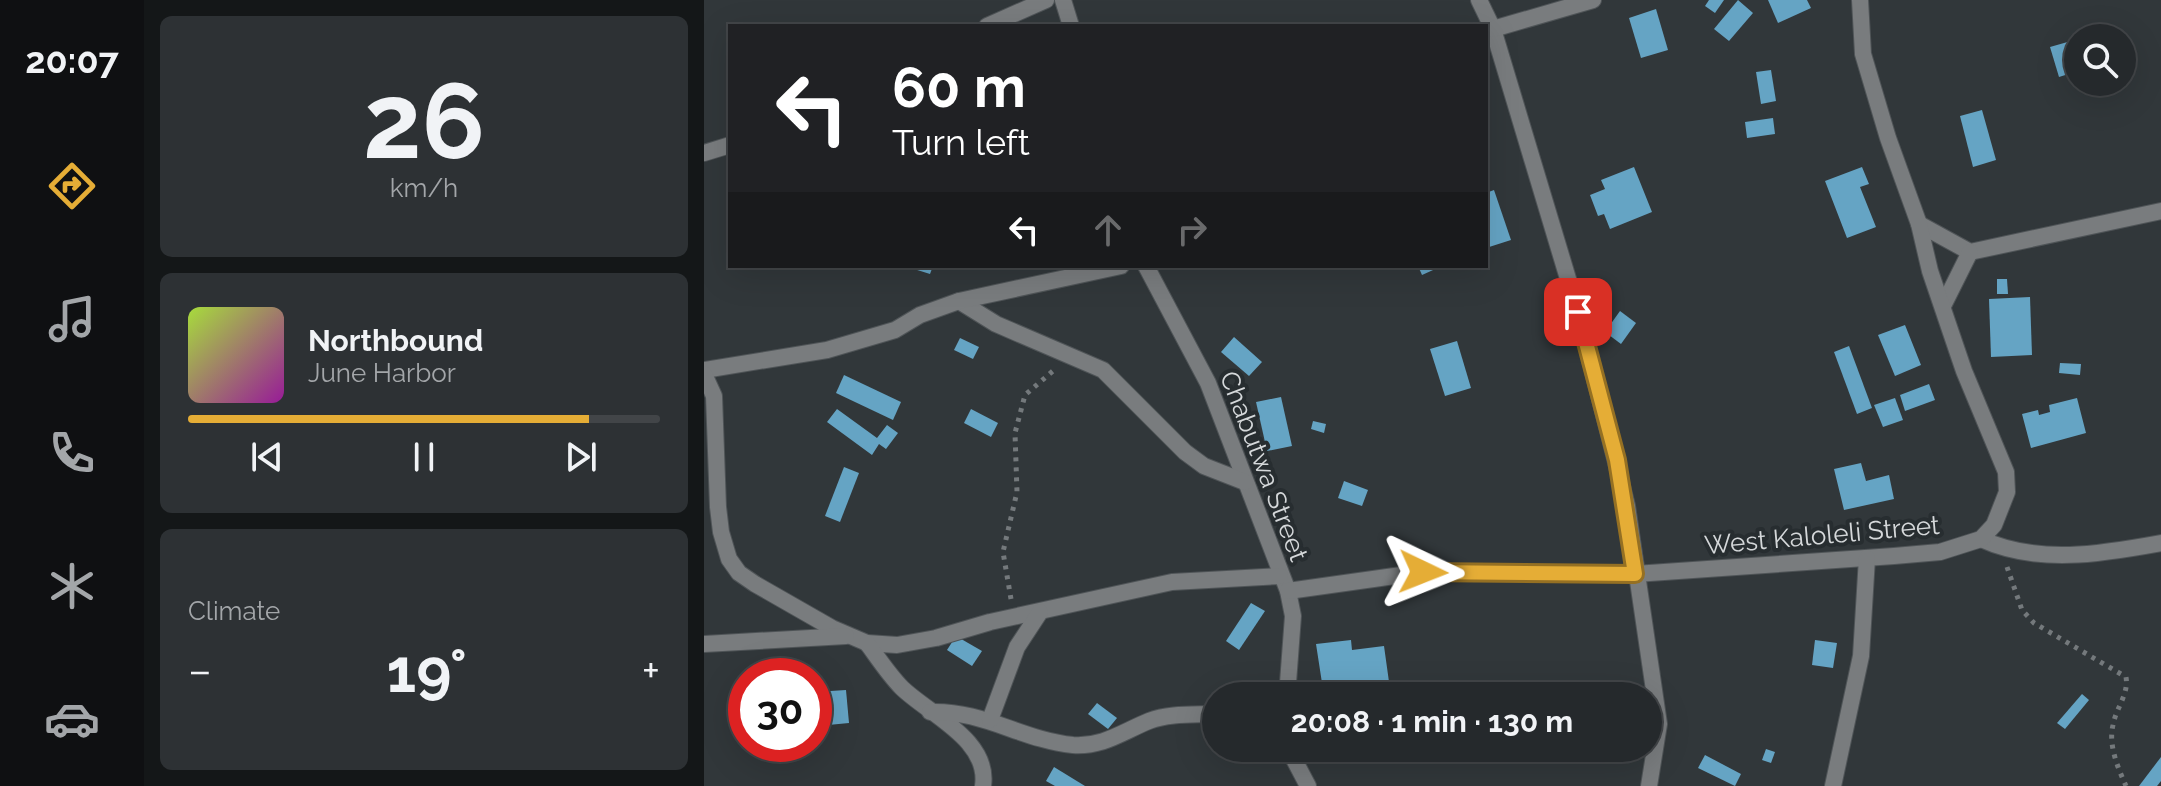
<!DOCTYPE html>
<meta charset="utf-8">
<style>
body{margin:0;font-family:Raleway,sans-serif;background:#2d3134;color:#f1f3f6;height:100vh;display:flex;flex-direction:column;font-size:30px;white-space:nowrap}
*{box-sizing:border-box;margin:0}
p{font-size:26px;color:#a3a6a9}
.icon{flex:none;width:44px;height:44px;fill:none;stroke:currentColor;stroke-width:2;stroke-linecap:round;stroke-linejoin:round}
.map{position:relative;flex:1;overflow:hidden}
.details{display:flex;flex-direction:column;gap:16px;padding:16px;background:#141718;width:560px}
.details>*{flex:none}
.top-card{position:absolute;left:24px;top:24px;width:760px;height:244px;border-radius:0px;box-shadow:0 8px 32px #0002,0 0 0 2px #424548;background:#202124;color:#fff;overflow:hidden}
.buttons{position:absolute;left:1360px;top:24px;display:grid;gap:16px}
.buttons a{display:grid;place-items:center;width:72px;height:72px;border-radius:50%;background:#25292c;box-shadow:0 8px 32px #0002,0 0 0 2px #424548;font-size:40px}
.speed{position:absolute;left:24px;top:658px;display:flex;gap:16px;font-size:40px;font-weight:700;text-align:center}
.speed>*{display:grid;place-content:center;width:104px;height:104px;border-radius:50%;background:#25292c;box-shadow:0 8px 32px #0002,0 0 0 2px #424548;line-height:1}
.speed .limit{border:12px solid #d22;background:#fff;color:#111}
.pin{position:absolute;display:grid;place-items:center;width:68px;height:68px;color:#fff;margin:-34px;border-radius:16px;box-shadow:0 4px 12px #0006}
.me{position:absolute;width:88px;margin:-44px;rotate:92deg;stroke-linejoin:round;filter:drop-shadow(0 0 6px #0008)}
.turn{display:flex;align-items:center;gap:28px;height:168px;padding:0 32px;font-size:36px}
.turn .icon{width:104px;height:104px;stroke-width:2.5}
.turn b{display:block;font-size:56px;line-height:68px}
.lanes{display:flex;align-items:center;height:76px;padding:0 32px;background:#0003;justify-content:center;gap:40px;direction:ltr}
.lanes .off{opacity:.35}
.big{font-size:60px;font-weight:700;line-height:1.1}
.details .card{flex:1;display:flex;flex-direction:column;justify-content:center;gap:12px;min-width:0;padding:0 28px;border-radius:12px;background:#2d3134}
.details .dial{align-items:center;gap:0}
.dial b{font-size:104px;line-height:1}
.song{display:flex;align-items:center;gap:24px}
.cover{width:96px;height:96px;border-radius:12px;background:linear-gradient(135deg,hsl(80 70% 55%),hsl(300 70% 35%))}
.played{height:8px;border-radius:4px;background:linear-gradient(90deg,#e5ad36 85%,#424548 85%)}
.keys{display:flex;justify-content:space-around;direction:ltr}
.heat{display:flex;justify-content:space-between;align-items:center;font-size:44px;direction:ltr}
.trip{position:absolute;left:498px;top:682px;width:460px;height:80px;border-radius:40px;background:#25292c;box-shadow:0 8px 32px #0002,0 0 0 2px #424548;font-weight:700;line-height:80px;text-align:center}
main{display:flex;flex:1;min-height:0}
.tab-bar{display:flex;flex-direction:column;width:144px;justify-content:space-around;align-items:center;background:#0f1012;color:#a3a6a9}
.tab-bar .icon{width:56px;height:56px}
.tab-bar .selected{color:#e5ad36}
.tab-bar b{font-size:36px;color:#f1f3f6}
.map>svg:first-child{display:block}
.building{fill:#65a4c4}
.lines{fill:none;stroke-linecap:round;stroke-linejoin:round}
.minor-casing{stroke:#4f5457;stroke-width:18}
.path{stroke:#74797c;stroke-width:5;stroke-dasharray:4 6;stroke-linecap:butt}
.minor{stroke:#797c7e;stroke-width:16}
.route-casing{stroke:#957023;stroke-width:20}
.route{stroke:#e5ad36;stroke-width:14}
.labels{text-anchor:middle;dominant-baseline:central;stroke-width:8;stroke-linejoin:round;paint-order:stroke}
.street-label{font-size:26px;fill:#d5d8da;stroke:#272d30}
</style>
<main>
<nav class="tab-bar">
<b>20:07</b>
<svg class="icon selected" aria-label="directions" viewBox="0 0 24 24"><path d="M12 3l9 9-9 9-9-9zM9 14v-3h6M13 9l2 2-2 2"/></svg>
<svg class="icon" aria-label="music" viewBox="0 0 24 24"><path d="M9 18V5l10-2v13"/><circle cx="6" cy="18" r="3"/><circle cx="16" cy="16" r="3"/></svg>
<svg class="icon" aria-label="phone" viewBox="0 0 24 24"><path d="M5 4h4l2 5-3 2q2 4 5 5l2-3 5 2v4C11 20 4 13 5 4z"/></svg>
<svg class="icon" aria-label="climate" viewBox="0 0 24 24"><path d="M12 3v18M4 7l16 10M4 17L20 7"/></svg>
<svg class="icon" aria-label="car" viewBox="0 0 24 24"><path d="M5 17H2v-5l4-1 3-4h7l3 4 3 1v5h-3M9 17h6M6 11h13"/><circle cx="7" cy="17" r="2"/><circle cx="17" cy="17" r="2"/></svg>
</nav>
<section class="details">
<div class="card dial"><b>26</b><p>km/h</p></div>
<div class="card">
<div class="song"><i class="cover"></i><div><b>Northbound</b><p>June Harbor</p></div></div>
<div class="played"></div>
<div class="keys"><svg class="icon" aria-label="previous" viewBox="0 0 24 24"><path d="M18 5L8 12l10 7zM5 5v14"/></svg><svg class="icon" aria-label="pause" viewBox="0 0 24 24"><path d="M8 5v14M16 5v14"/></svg><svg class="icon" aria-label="next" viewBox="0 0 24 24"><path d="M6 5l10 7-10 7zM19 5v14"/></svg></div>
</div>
<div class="card"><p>Climate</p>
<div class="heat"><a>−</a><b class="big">19°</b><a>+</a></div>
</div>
</section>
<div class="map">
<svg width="1457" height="786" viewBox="0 0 1457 786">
<rect width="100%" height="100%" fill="#31373a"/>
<!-- building -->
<g class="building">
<polygon points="1005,0 1020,0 1011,13 1001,6"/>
<polygon points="1034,0 1049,13 1025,41 1010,29"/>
<polygon points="1064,0 1103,0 1107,8 1074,23"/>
<polygon points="952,9 964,50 937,58 925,18"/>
<polygon points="1374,39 1374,71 1355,77 1346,47"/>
<polygon points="1067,70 1072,101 1057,104 1052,72"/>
<polygon points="1278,110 1292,160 1269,167 1256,116"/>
<polygon points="1069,118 1071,134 1043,138 1041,122"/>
<polygon points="930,167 948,212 906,229 900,214 894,216 886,195 901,189 897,180"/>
<polygon points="1158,167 1165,184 1156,187 1172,227 1143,238 1121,181"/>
<polygon points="790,190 807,240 782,248 782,193"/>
<polygon points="211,266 229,266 226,274 210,269"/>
<polygon points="714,266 738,266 718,275"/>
<polygon points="1293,279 1303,279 1304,294 1293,294"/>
<polygon points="1326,297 1328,355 1287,357 1285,299"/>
<polygon points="916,311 932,323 917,344 901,332"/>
<polygon points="1201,325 1217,365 1191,376 1174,335"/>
<polygon points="530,337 558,362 545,376 517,352"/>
<polygon points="256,338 275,347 269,359 250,350"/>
<polygon points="753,341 767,388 741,396 726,349"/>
<polygon points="1145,346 1168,408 1153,414 1130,352"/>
<polygon points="1356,363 1377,364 1376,375 1355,373"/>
<polygon points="140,375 197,402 189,420 132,393"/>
<polygon points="1225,384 1231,400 1201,411 1196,395"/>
<polygon points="577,397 588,446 563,451 552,402"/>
<polygon points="1191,398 1199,420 1179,427 1170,405"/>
<polygon points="1373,398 1382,433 1327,448 1318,414 1334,410 1335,415 1346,412 1345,405"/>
<polygon points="133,409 173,438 183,425 194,433 182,449 175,444 168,455 123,422"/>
<polygon points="267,409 294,423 287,437 260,423"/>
<polygon points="609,421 622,424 620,433 607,429"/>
<polygon points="1157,463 1162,481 1185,475 1190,499 1140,510 1130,469"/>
<polygon points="140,467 155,473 136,522 121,516"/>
<polygon points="640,481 664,490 658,506 634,498"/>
<polygon points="547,603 561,611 535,650 522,641"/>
<polygon points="252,636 278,651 268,666 243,650"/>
<polygon points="647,640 648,650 680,646 686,689 620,696 612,644"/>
<polygon points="1111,640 1133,643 1129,668 1108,665"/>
<polygon points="142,690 145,723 114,726 111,692"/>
<polygon points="1378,694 1385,700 1361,729 1353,723"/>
<polygon points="393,703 413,718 404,729 384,714"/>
<polygon points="800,748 814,748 815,759 801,760"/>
<polygon points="1062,749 1071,752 1067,763 1058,760"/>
<polygon points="1001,755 1037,774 1031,786 994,768"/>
<polygon points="1457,757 1457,781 1453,786 1435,786"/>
<polygon points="350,767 381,786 351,786 342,781"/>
</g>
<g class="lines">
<!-- minor casing -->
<g class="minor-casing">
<g id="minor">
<polyline points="359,0 367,26"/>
<polyline points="775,0 789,29 874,312 923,506 955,724 945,786"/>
<polyline points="283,26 342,0"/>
<polyline points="789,29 889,0"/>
<polyline points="0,153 26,145"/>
<polyline points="1215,224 1266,252 1457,211"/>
<polyline points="442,266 504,383 584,591 589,616 583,696"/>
<polyline points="255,301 292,324 399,370 481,452 500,466 541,482"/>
<polyline points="1239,306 1266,252"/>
<polyline points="0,370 123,350 191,330 216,315 255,301 417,266"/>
<polyline points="0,374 10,396 14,507 17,532 25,559 35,573 51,584 128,628 163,643 193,645 232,638 286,622 468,582 576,576"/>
<path d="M1277,539c57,26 120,15 180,4"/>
<polyline points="584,591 719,572 931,574 1190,556 1236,552 1277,539 1290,525 1303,492 1302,472 1260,371 1226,271 1215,224 1184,138 1159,54 1156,0"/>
<path d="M163,643c11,15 22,32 35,45 28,27 88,52 81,98"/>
<polyline points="0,644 142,636"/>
<path d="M226,712c53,-2 92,28 143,33 30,2 49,-13 76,-24 20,-8 45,-6 67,-7"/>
<polyline points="286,720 313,647 336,612"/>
<polyline points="584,748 604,786"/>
<polyline points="1129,786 1157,656 1163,558"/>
</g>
</g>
<!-- path -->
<g class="path">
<path d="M1303,567l15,43 12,13 92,54c3,17 -10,31 -13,48 -5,20 5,43 13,61"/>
<polyline points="307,599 299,552 313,492 311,433 321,395 350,370"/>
</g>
<!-- minor -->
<use href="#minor" class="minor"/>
</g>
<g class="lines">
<!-- route casing -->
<g class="route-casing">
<polyline id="route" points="719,572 931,574 913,460 874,312"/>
</g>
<!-- route -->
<use href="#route" class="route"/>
</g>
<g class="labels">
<!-- street labels -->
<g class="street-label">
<text transform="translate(560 466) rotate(69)">Chabutwa Street</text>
<text transform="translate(1118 535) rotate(-5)">West Kaloleli Street</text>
</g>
</g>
</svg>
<div class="buttons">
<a><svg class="icon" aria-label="search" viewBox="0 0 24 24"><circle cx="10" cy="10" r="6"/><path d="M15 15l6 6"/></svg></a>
</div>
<div class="speed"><div class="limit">30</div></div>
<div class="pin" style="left:874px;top:312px;background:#d93025"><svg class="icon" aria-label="arrive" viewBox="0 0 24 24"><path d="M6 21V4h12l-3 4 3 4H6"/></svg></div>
<svg class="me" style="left:719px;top:572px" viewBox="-20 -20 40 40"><path d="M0-17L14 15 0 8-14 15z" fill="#e5ad36" stroke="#fff" stroke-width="4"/></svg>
<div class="trip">20:08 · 1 min · 130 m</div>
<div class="top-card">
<div class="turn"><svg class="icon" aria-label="left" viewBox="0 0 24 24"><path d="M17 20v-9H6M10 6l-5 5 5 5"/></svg><div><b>60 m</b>Turn left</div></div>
<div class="lanes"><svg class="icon" aria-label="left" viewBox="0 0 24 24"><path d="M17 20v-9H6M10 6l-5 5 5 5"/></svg><svg class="icon off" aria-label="ahead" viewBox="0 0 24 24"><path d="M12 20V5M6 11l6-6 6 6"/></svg><svg class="icon off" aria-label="right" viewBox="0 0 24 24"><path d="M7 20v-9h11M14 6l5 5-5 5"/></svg></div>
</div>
</div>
</main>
